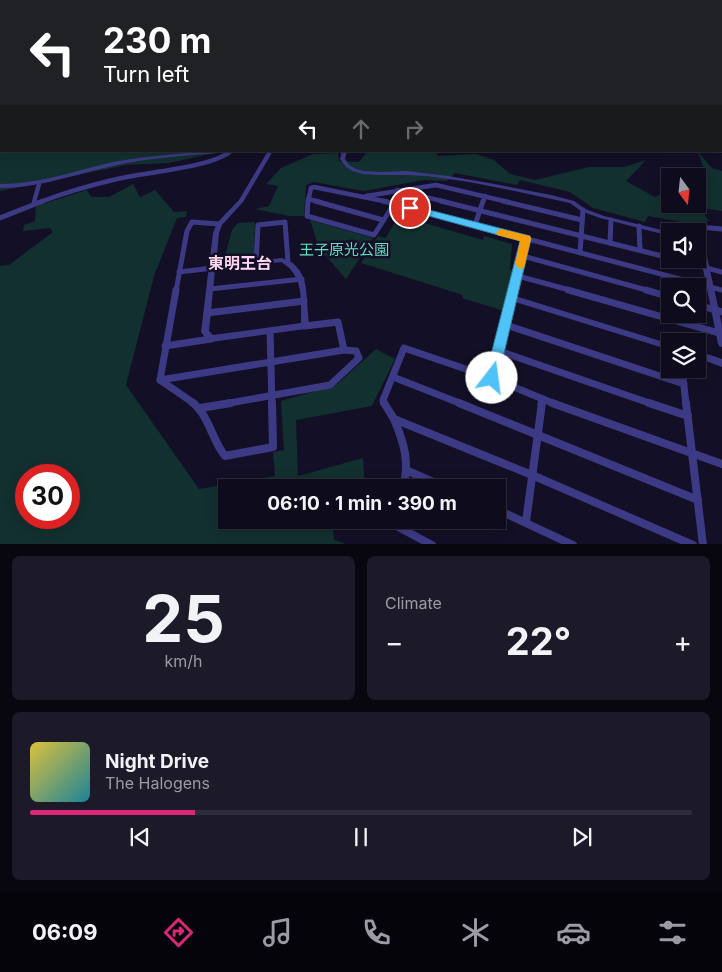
<!DOCTYPE html>
<meta charset="utf-8">
<style>
body{margin:0;font-family:Inter,"Noto Sans JP",sans-serif;background:#1c1929;color:#f1f3f6;height:100vh;display:flex;flex-direction:column;font-size:19px;white-space:nowrap}
*{box-sizing:border-box;margin:0}
p{font-size:16px;color:#9b9ba3}
.icon{flex:none;width:28px;height:28px;fill:none;stroke:currentColor;stroke-width:2;stroke-linecap:round;stroke-linejoin:round}
.map{position:relative;height:544px;overflow:hidden}
.details{display:flex;flex-direction:column;gap:12px;padding:12px;background:#08060f;flex:1}
.details>*{flex:none}
.top-card{position:absolute;left:0px;top:0px;width:722px;height:152px;box-shadow:0 2px 12px #0003,0 0 0 1px #2e2b3b;background:#202124;color:#fff;overflow:hidden}
.needle{width:32px;rotate:165deg}
.fabs{position:absolute;left:661px;top:168px;display:grid;gap:10px}
.fabs a{display:grid;place-items:center;width:45px;height:45px;border-radius:0px;background:#0e0b1c;box-shadow:0 2px 12px #0003,0 0 0 1px #2e2b3b;font-size:25px}
.speed{position:absolute;left:15px;top:464px;display:flex;gap:10px;font-size:25px;font-weight:700;text-align:center}
.speed>*{display:grid;place-content:center;width:65px;height:65px;border-radius:50%;background:#0e0b1c;box-shadow:0 2px 12px #0003,0 0 0 1px #2e2b3b;line-height:1}
.speed .limit{border:8px solid #d22;background:#fff;color:#111}
.pin{position:absolute;display:grid;place-items:center;width:42px;height:42px;color:#fff;margin:-21px;border:2px solid #fff;border-radius:50%;box-shadow:0 1px 5px #0007}
.me{position:absolute;width:55px;margin:-28px;rotate:15deg;stroke-linejoin:round;filter:drop-shadow(0 0 4px #0008)}
.turn{display:flex;align-items:center;gap:18px;height:105px;padding:0 20px;font-size:22px}
.turn .icon{width:65px;height:65px;stroke-width:2.5}
.turn b{display:block;font-size:35px;line-height:42px}
.lanes{display:flex;align-items:center;height:48px;padding:0 20px;background:#0003;justify-content:center;gap:25px;direction:ltr}
.lanes .off{opacity:.35}
.big{font-size:38px;font-weight:700;line-height:1.1}
.details .widget{flex:1;display:flex;flex-direction:column;justify-content:center;gap:8px;min-width:0;padding:0 18px;border-radius:8px;background:#1c1929}
.details .dial{align-items:center;gap:0}
.dial b{font-size:65px;line-height:1}
.song{display:flex;align-items:center;gap:15px}
.cover{width:60px;height:60px;border-radius:8px;background:linear-gradient(135deg,hsl(50 70% 55%),hsl(190 70% 35%))}
.played{height:5px;border-radius:2px;background:linear-gradient(90deg,#db2777 25%,#2e2b3b 25%)}
.keys{display:flex;justify-content:space-around;direction:ltr}
.heat{display:flex;justify-content:space-between;align-items:center;font-size:28px;direction:ltr}
.details .tiles{flex:1;display:grid;gap:12px;grid-template-columns:1fr 1fr}
.widget:last-child{grid-column:span 2}
.trip{position:absolute;left:218px;top:479px;width:288px;height:50px;border-radius:0px;background:#0e0b1c;box-shadow:0 2px 12px #0003,0 0 0 1px #2e2b3b;font-weight:700;line-height:50px;text-align:center}
.menu{display:flex;height:80px;justify-content:space-around;align-items:center;background:#06040b;color:#9b9ba3}
.menu .icon{width:35px;height:35px}
.menu .selected{color:#db2777}
.menu b{font-size:22px;color:#f1f3f6}
.map>svg:first-child{display:block}
.green{fill:#12302f;fill-rule:evenodd}
.lines{fill:none;stroke-linecap:round;stroke-linejoin:round}
.river{fill:#0a1f44;fill-rule:evenodd}
.minor-far3{stroke:#3d3a85;stroke-width:4.5}
.minor-far2{stroke:#3d3a85;stroke-width:5}
.minor-far1{stroke:#3d3a85;stroke-width:7}
.minor{stroke:#3d3a85;stroke-width:8}
.tertiary{fill:#3d3a85;fill-rule:evenodd}
.route{fill:#4fc3f7;stroke:#337fa1}
.slow{fill:#f59e0b}
.labels{text-anchor:middle;dominant-baseline:central;stroke-width:5;stroke-linejoin:round;paint-order:stroke}
.park-label{font-size:15px;fill:#5fe0c0;stroke:#130f26}
.neighbourhood-label{font-size:16px;font-weight:bold;fill:#ffd6f0;stroke:#130f26}
</style>
<div class="map">
<svg width="722" height="545" viewBox="0 0 722 545">
<rect width="100%" height="100%" fill="#130f26"/>
<!-- green -->
<g class="green">
<polygon points="0,75 1,151 224,151 169,163 126,165 0,191"/>
<polygon points="435,151 438,156 476,154 494,160 510,174 535,180 589,167 624,167 646,160 626,181 655,197 670,188 670,204 698,204 698,186 700,186 704,169 698,152 712,168 722,171 722,211 700,208 709,221 692,224 648,216 645,222 593,208 570,192 520,180 517,185 455,173 447,181 424,180 364,191 314,182 306,185 304,216 289,216 255,209 269,206 278,186 266,184 281,168 313,154 338,153 339,161 359,162 366,153"/>
<path d="M133,184l7,13 15,-7 19,22 13,-1 -1,6 -9,1 -23,58 -28,109 73,104 76,-13 -2,-24 11,-2 -3,-49 55,-16 40,-36 19,10 -23,47 -76,14 2,56 65,-18 2,29 -139,1v32h106l2,20 12,4 -346,1v-279l9,-1 44,-33 -3,-4 -27,3 1,-6 11,-4 1,-15 51,-16 4,7h18zM26,475h43v43h-43z"/>
<polygon points="404,217 483,240 484,236 512,244 510,270 514,271 504,311 462,298 463,295 361,263 378,236 386,238 397,218"/>
<polygon points="310,220 373,238 346,279 319,248"/>
<polygon points="255,222 254,256 224,260 232,230 238,223"/>
</g>
<g class="lines">
<!-- river -->
<rect class="river" x="721" y="124" width="1" height="4"/>
<!-- minor-far3 -->
<g class="minor-far3">
<polyline points="397,190 446,202"/>
<polyline points="366,196 436,185 508,202"/>
<polyline points="308,199 320,202"/>
<polyline points="34,202 39,184"/>
<path d="M40,202c24,-9 51,-17 77,-23 28,-7 94,-11 114,-28"/>
<polyline points="308,202 311,188 314,187 388,202"/>
<polyline points="483,202 485,196"/>
</g>
<!-- minor-far2 -->
<g class="minor-far2">
<polyline points="308,201 307,216 374,235 394,204"/>
<polyline points="315,201 383,220"/>
<polyline points="383,201 722,290"/>
<polyline points="441,201 670,258"/>
<polyline points="503,201 582,220"/>
<polyline points="34,204 35,201"/>
<polyline points="0,218 43,201"/>
<polyline points="475,225 483,201"/>
<polyline points="639,226 640,250"/>
<polyline points="610,243 611,220"/>
<polyline points="701,243 699,227 722,229"/>
<polyline points="580,253 583,210"/>
<polyline points="523,256 650,291"/>
<polyline points="673,259 722,272"/>
<polyline points="256,263 258,225 285,222 288,262"/>
<polyline points="179,272 213,268"/>
<polyline points="518,276 573,291"/>
<polyline points="210,289 302,279"/>
<polyline points="176,291 187,231 192,222 219,224"/>
<polyline points="513,291 526,239"/>
</g>
<!-- minor-far1 -->
<g class="minor-far1">
<polyline points="176,290 160,380 195,404"/>
<polyline points="568,290 722,334"/>
<polyline points="646,290 670,297"/>
<polyline points="698,305 722,312"/>
<polyline points="207,313 304,301"/>
<polyline points="506,325 684,384"/>
<polyline points="270,331 272,404"/>
<polyline points="165,346 211,339"/>
<polyline points="499,351 652,404"/>
<polyline points="682,369 686,404"/>
<polyline points="393,377 462,404"/>
<polyline points="492,378 555,404"/>
<polyline points="160,380 344,350"/>
<polyline points="224,404 330,385 359,358 356,351 344,350 338,322 305,326"/>
<polyline points="385,404 383,400 404,348 492,378 513,290"/>
<polyline points="541,404 542,399"/>
</g>
<!-- minor -->
<g class="minor">
<path d="M193,403c16,13 19,37 32,53l48,-9 -1,-44"/>
<polyline points="384,403 394,419 532,475 693,545"/>
<polyline points="459,403 698,500"/>
<polyline points="552,403 722,464"/>
<polyline points="649,403 688,416"/>
<polyline points="686,403 703,545"/>
<polyline points="200,408 231,403"/>
<path d="M394,419c10,24 16,43 9,69"/>
<polyline points="408,471 447,488"/>
<polyline points="496,509 573,545"/>
<polyline points="392,520 391,523 432,545"/>
<polyline points="526,522 542,403"/>
</g>
<!-- tertiary -->
<g class="tertiary">
<rect x="721" y="134" width="1" height="2"/>
<path d="M209,151h20l-2,1c-38,4 -77,5 -114,14 -38,8 -74,22 -113,22v-4c39,0 75,-13 113,-22 32,-6 64,-8 96,-11z"/>
<path d="M268,151h5l-30,51 -21,23 -3,8 -3,32 66,-7 11,5 7,8 4,8 2,9 3,38 -1,2 -3,1 -94,13 -3,-1 -7,-9 12,-99 4,-10 22,-23zM281,262c23,13 20,38 20,61l-88,12 -4,-4 6,-61z"/>
<polygon points="342,151 347,151 345,159 349,165 356,169 363,171 381,172 406,171 448,176 489,183 551,195 574,201 585,209 604,216 670,232 670,236 600,218 581,211 570,203 510,190 469,182 427,176 406,175 381,175 363,174 353,171 346,167 340,159"/>
<polygon points="698,239 704,243 722,325 722,347 719,346 718,344 698,244"/>
<polygon points="512,295 670,344 670,350 509,300 508,298 509,296"/>
<polygon points="698,351 722,359 722,367 698,358"/>
</g>
</g>
<!-- sky -->
<linearGradient id="sky" x2="0" y2="1"><stop stop-color="#0a0815"/><stop offset="0.5" stop-color="#333752"/><stop offset="1" stop-color="#333752" stop-opacity="0"/></linearGradient>
<rect width="722" height="151" fill="url(#sky)"/>
<!-- route -->
<polygon class="route" points="410,205 530,236 531,239 497,383 492,385 487,383 485,378 520,241 407,210 407,206"/>
<!-- slow -->
<polygon class="slow" points="501,229 530,236 531,239 524,268 520,269 515,265 520,241 497,235 496,232"/>
<g class="labels">
<!-- park labels -->
<g class="park-label">
<text x="344" y="249">王子原光公園</text>
</g>
<!-- neighbourhood labels -->
<g class="neighbourhood-label">
<text x="240" y="263">東明王台</text>
</g>
</g>
</svg>
<div class="fabs">
<a><svg class="needle" viewBox="-14 -14 28 28"><path d="M0-13l5 13h-10z" fill="#e53935"/><path d="M0 13l5-13h-10z" fill="#9b9ba3"/></svg></a>
<a><svg class="icon" aria-label="sound" viewBox="0 0 24 24"><path d="M4 9h4l5-4v14l-5-4H4zM17 9q2 3 0 6"/></svg></a>
<a><svg class="icon" aria-label="search" viewBox="0 0 24 24"><circle cx="10" cy="10" r="6"/><path d="M15 15l6 6"/></svg></a>
<a><svg class="icon" aria-label="layers" viewBox="0 0 24 24"><path d="M12 4l9 5-9 5-9-5zM3 14l9 5 9-5"/></svg></a>
</div>
<div class="speed"><div class="limit">30</div></div>
<div class="pin" style="left:410px;top:208px;background:#d93025"><svg class="icon" aria-label="arrive" viewBox="0 0 24 24"><path d="M6 21V4h12l-3 4 3 4H6"/></svg></div>
<svg class="me" style="left:492px;top:378px" viewBox="-20 -20 40 40"><circle r="19" fill="#fff"/><path d="M0-13L10 11 0 6-10 11z" fill="#4fc3f7"/></svg>
<div class="trip">06:10 · 1 min · 390 m</div>
<div class="top-card">
<div class="turn"><svg class="icon" aria-label="left" viewBox="0 0 24 24"><path d="M17 20v-9H6M10 6l-5 5 5 5"/></svg><div><b>230 m</b>Turn left</div></div>
<div class="lanes"><svg class="icon" aria-label="left" viewBox="0 0 24 24"><path d="M17 20v-9H6M10 6l-5 5 5 5"/></svg><svg class="icon off" aria-label="ahead" viewBox="0 0 24 24"><path d="M12 20V5M6 11l6-6 6 6"/></svg><svg class="icon off" aria-label="right" viewBox="0 0 24 24"><path d="M7 20v-9h11M14 6l5 5-5 5"/></svg></div>
</div>
</div>
<section class="details">
<div class="tiles">
<div class="widget dial"><b>25</b><p>km/h</p></div>
<div class="widget"><p>Climate</p>
<div class="heat"><a>−</a><b class="big">22°</b><a>+</a></div>
</div>
<div class="widget">
<div class="song"><i class="cover"></i><div><b>Night Drive</b><p>The Halogens</p></div></div>
<div class="played"></div>
<div class="keys"><svg class="icon" aria-label="previous" viewBox="0 0 24 24"><path d="M18 5L8 12l10 7zM5 5v14"/></svg><svg class="icon" aria-label="pause" viewBox="0 0 24 24"><path d="M8 5v14M16 5v14"/></svg><svg class="icon" aria-label="next" viewBox="0 0 24 24"><path d="M6 5l10 7-10 7zM19 5v14"/></svg></div>
</div>
</div>
</section>
<nav class="menu">
<b>06:09</b>
<svg class="icon selected" aria-label="directions" viewBox="0 0 24 24"><path d="M12 3l9 9-9 9-9-9zM9 14v-3h6M13 9l2 2-2 2"/></svg>
<svg class="icon" aria-label="music" viewBox="0 0 24 24"><path d="M9 18V5l10-2v13"/><circle cx="6" cy="18" r="3"/><circle cx="16" cy="16" r="3"/></svg>
<svg class="icon" aria-label="phone" viewBox="0 0 24 24"><path d="M5 4h4l2 5-3 2q2 4 5 5l2-3 5 2v4C11 20 4 13 5 4z"/></svg>
<svg class="icon" aria-label="climate" viewBox="0 0 24 24"><path d="M12 3v18M4 7l16 10M4 17L20 7"/></svg>
<svg class="icon" aria-label="car" viewBox="0 0 24 24"><path d="M5 17H2v-5l4-1 3-4h7l3 4 3 1v5h-3M9 17h6M6 11h13"/><circle cx="7" cy="17" r="2"/><circle cx="17" cy="17" r="2"/></svg>
<svg class="icon" aria-label="filters" viewBox="0 0 24 24"><path d="M4 7h16M4 17h16"/><circle cx="9" cy="7" r="2"/><circle cx="15" cy="17" r="2"/></svg>
</nav>
